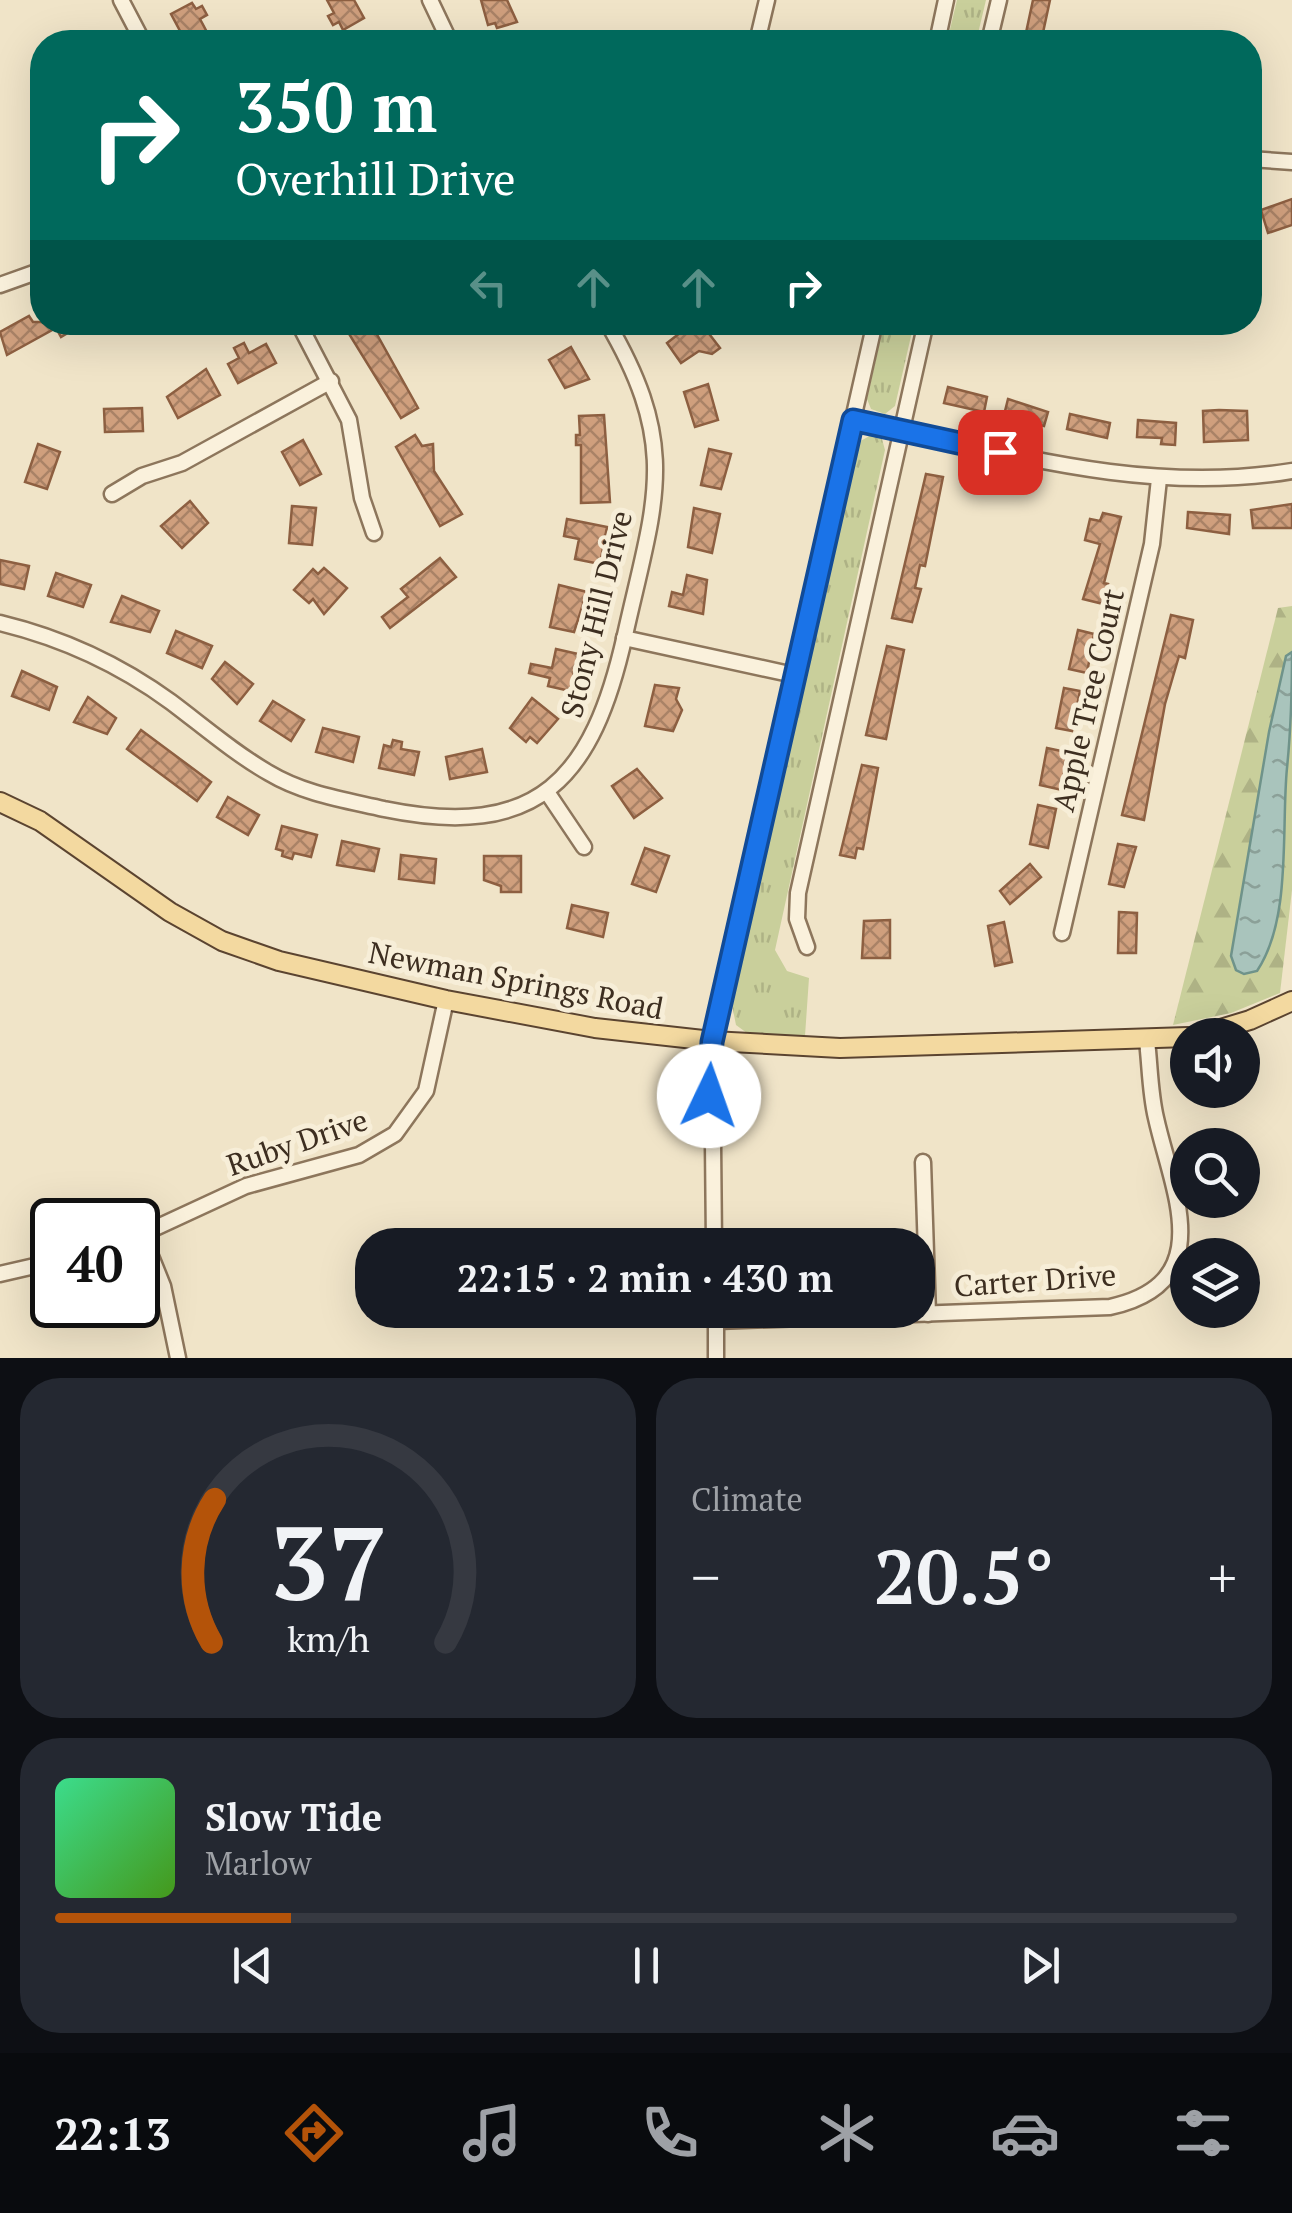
<!DOCTYPE html>
<meta charset="utf-8">
<style>
body{margin:0;font-family:"PT Serif",serif;background:#242831;color:#f1f3f6;height:100vh;display:flex;flex-direction:column;font-size:38px;white-space:nowrap}
*{box-sizing:border-box;margin:0}
p{font-size:32px;color:#9ea1a6}
.icon{flex:none;width:55px;height:55px;fill:none;stroke:currentColor;stroke-width:2;stroke-linecap:round;stroke-linejoin:round}
.map{position:relative;height:1358px;overflow:hidden}
.sheet{display:flex;flex-direction:column;gap:20px;padding:20px;background:#0d0f14;flex:1}
.sheet>*{flex:none}
.hud{position:absolute;left:30px;top:30px;width:1232px;height:305px;border-radius:40px;box-shadow:0 10px 40px #0002;background:#00695c;color:#fff;overflow:hidden}
.tools{position:absolute;left:1170px;top:1018px;display:grid;gap:20px}
.tools a{display:grid;place-items:center;width:90px;height:90px;border-radius:50%;background:#171b24;box-shadow:0 10px 40px #0002;font-size:50px}
.speed{position:absolute;left:30px;top:1198px;display:flex;gap:20px;font-size:50px;font-weight:700;text-align:center}
.speed>*{display:grid;place-content:center;width:130px;height:130px;border-radius:50%;background:#171b24;box-shadow:0 10px 40px #0002;line-height:1}
.speed .limit{border:5px solid #111;border-radius:15px;background:#fff;color:#111}
.pin{position:absolute;display:grid;place-items:center;width:85px;height:85px;color:#fff;margin:-42px;border-radius:20px;box-shadow:0 5px 15px #0006}
.me{position:absolute;width:110px;margin:-55px;rotate:3deg;stroke-linejoin:round;filter:drop-shadow(0 0 8px #0008)}
.turn{display:flex;align-items:center;gap:35px;height:210px;padding:0 40px;font-size:45px}
.turn .icon{width:130px;height:130px;stroke-width:2.5}
.turn b{display:block;font-size:70px;line-height:85px}
.lanes{display:flex;align-items:center;height:95px;padding:0 40px;background:#0003;justify-content:center;gap:50px;direction:ltr}
.lanes .off{opacity:.35}
.big{font-size:75px;font-weight:600;line-height:1.1}
.sheet .card{flex:1;display:flex;flex-direction:column;justify-content:center;gap:15px;min-width:0;padding:0 35px;border-radius:40px;background:#242831}
.sheet .dial{align-items:center;gap:0}
.dial svg{height:260px;overflow:visible;fill:none;stroke:#363941;stroke-width:7;stroke-linecap:round;text-anchor:middle}
.dial text{fill:#f1f3f6;stroke:none}
.song{display:flex;align-items:center;gap:30px}
.cover{width:120px;height:120px;border-radius:15px;background:linear-gradient(135deg,hsl(150 70% 55%),hsl(100 70% 35%))}
.played{height:10px;border-radius:5px;background:linear-gradient(90deg,#b45309 20%,#363941 20%)}
.keys{display:flex;justify-content:space-around;direction:ltr}
.heat{display:flex;justify-content:space-between;align-items:center;font-size:55px;direction:ltr}
.sheet .tiles{flex:1;display:grid;gap:20px;grid-template-columns:1fr 1fr}
.card:last-child{grid-column:span 2}
.trip{position:absolute;left:355px;top:1228px;width:580px;height:100px;border-radius:40px;background:#171b24;box-shadow:0 10px 40px #0002;font-weight:600;line-height:100px;text-align:center}
.dock{display:flex;height:160px;justify-content:space-around;align-items:center;background:#090b0e;color:#9ea1a6}
.dock .icon{width:70px;height:70px}
.dock .on{color:#b45309}
.dock b{font-size:45px;color:#f1f3f6}
.map>svg:first-child{display:block}
.grass{fill:url(#grass-tufts)}
.forest{fill:url(#forest-firs)}
.water{fill:url(#water-ripples);stroke:#6f938a;stroke-width:2.5}
.building{fill:url(#building-cross-hatch);stroke:#8d5f41;stroke-width:2.5}
.lines{fill:none;stroke-linecap:round;stroke-linejoin:round}
.minor-casing{stroke:#8d765c;stroke-width:19}
.major-casing{stroke:#5b4430;stroke-width:22}
.minor{stroke:#faf1dc;stroke-width:14}
.major{stroke:#f3d9a0;stroke-width:18}
.route-casing{stroke:#114b97;stroke-width:25}
.route{stroke:#1a73e8;stroke-width:18}
.labels{text-anchor:middle;dominant-baseline:central;stroke-width:10;stroke-linejoin:round;paint-order:stroke}
.street-label{font-size:30px;fill:#3d2e20;stroke:#f7eed8}
</style>
<div class="map">
<svg width="1292" height="1358" viewBox="0 0 1292 1358">
<defs>
<pattern id="grass-tufts" width="24" height="20" patternUnits="userSpaceOnUse" patternTransform="scale(2.5)"><rect width="24" height="20" fill="#c9cf9b"/><path d="M3 7l-1-3M5 7V3M7 7l1-3M15 17l-1-3M17 17v-4M19 17l1-3" fill="none" stroke="#aeb285"/></pattern>
<pattern id="forest-firs" width="22" height="20" patternUnits="userSpaceOnUse" patternTransform="scale(2.5)"><rect width="22" height="20" fill="#c9cf9b"/><path d="M5 1l3.5 6h-7zM16 11l3.5 6h-7z" fill="#aeb285"/></pattern>
<pattern id="water-ripples" width="26" height="14" patternUnits="userSpaceOnUse" patternTransform="scale(2.5)"><rect width="26" height="14" fill="#a9c4bc"/><path d="M2 4q2-2 4 0t4 0M15 11q2-2 4 0t4 0" fill="none" stroke="#8ba098"/></pattern>
<pattern id="building-cross-hatch" width="8" height="8" patternUnits="userSpaceOnUse" patternTransform="scale(2.5)"><rect width="8" height="8" fill="#cf9f7d"/><path d="M0 0l8 8M0 8l8-8" fill="none" stroke="#a98266"/></pattern>
</defs>
<rect width="100%" height="100%" fill="#f0e4c8"/>
<!-- grass -->
<g class="grass">
<polygon points="957,0 986,0 976,42 947,42"/>
<polygon points="884,323 914,323 895,406 885,414 871,409 867,399"/>
<polygon points="873,434 882,439 885,450 775,950 787,971 809,978 805,1036 751,1036 736,1025 732,1005 857,443"/>
</g>
<!-- forest -->
<polygon class="forest" points="1292,606 1292,890 1280,993 1231,1013 1173,1025 1278,608"/>
<!-- water -->
<path class="water" d="M1292,652c0,39 -1,77 -5,116 -6,61 5,151 -30,203l-13,3 -8,-4 -5,-14 38,-224 17,-76z"/>
<!-- building -->
<g class="building">
<polygon points="327,0 354,0 364,18 343,30 339,22 333,25 328,16 334,13"/>
<polygon points="481,0 507,0 517,22 497,28 495,23 488,25"/>
<polygon points="1033,0 1050,0 1041,42 1024,42"/>
<polygon points="192,3 196,9 202,6 207,15 200,19 209,36 186,42 171,14"/>
<polygon points="1292,199 1292,225 1268,233 1261,210"/>
<polygon points="29,316 33,322 86,322 61,337 56,328 7,355 0,332"/>
<polygon points="358,322 370,322 418,408 401,418 346,329"/>
<polygon points="694,322 700,322 720,348 712,354 699,351 681,363 667,343"/>
<polygon points="244,343 249,353 266,344 276,363 238,383 228,364 239,358 234,348"/>
<polygon points="571,347 589,379 565,388 549,360"/>
<polygon points="206,369 220,395 178,418 167,397"/>
<polygon points="708,384 718,420 695,427 684,392"/>
<polygon points="948,387 987,397 984,412 944,403"/>
<polygon points="1008,399 1048,412 1044,426 1033,423 1031,430 1002,423"/>
<polygon points="142,408 143,431 105,432 104,409"/>
<polygon points="1219,410 1247,411 1248,440 1204,442 1203,411"/>
<polygon points="1070,414 1110,423 1107,438 1067,429"/>
<polygon points="604,415 610,502 581,503 581,445 576,445 576,435 580,435 579,416"/>
<polygon points="1138,420 1176,423 1175,445 1161,444 1162,438 1137,437"/>
<polygon points="415,435 422,446 433,444 434,471 462,514 440,526 396,447"/>
<polygon points="303,440 321,474 300,485 282,452"/>
<polygon points="38,444 60,452 47,489 25,482"/>
<polygon points="709,449 731,454 721,489 701,485"/>
<polygon points="926,474 943,477 925,566 920,565 915,588 921,589 912,622 892,618"/>
<polygon points="190,501 208,523 182,548 161,526"/>
<polygon points="1292,504 1292,528 1253,528 1251,510"/>
<polygon points="292,506 316,508 312,545 289,543"/>
<polygon points="694,508 720,514 712,553 688,547"/>
<polygon points="1188,512 1230,515 1229,534 1187,528"/>
<polygon points="1103,513 1121,517 1104,583 1108,584 1103,604 1083,599 1100,544 1085,540 1090,519 1100,521"/>
<polygon points="567,519 607,527 600,564 575,559 579,539 564,536"/>
<polygon points="440,558 456,577 390,628 382,617 408,597 401,589"/>
<polygon points="0,560 29,566 24,589 0,584"/>
<polygon points="324,568 347,588 324,614 313,599 309,603 294,590 313,569 318,574"/>
<polygon points="56,573 91,585 83,607 48,596"/>
<polygon points="687,575 707,580 703,614 669,606 672,592 683,595"/>
<polygon points="559,585 587,592 574,632 550,627"/>
<polygon points="122,596 159,611 150,632 111,622"/>
<polygon points="1171,615 1193,620 1185,658 1179,656 1165,704 1144,820 1122,815"/>
<polygon points="1078,630 1094,634 1087,673 1069,669"/>
<polygon points="176,631 212,646 202,668 167,653"/>
<polygon points="887,646 904,650 886,739 866,735"/>
<polygon points="556,649 578,654 570,691 548,686 550,678 529,673 531,664 552,668"/>
<polygon points="225,662 253,684 237,704 212,679"/>
<polygon points="22,671 57,687 49,710 12,696"/>
<polygon points="655,685 679,688 676,699 682,710 673,731 645,726"/>
<polygon points="1064,688 1080,691 1072,731 1056,728"/>
<polygon points="88,697 116,718 107,734 74,722"/>
<polygon points="532,698 558,719 537,743 530,737 526,742 510,728"/>
<polygon points="273,701 304,720 291,741 260,721"/>
<polygon points="323,728 359,737 353,762 316,752"/>
<polygon points="141,730 211,782 197,801 127,749"/>
<polygon points="393,740 402,742 401,749 419,752 414,775 379,768 384,745 391,747"/>
<polygon points="1047,748 1066,752 1062,790 1040,785"/>
<polygon points="482,749 487,772 450,779 446,757"/>
<polygon points="862,765 878,768 863,849 857,848 855,858 840,855"/>
<polygon points="637,769 662,798 634,818 612,786"/>
<polygon points="228,797 259,815 248,835 217,817"/>
<polygon points="1038,805 1056,809 1048,848 1030,844"/>
<polygon points="282,826 317,835 311,857 294,853 292,859 282,856 283,851 276,849"/>
<polygon points="342,841 379,849 374,871 337,865"/>
<polygon points="1118,844 1136,847 1124,887 1109,884"/>
<polygon points="645,848 669,856 656,892 632,884"/>
<polygon points="401,855 436,859 434,883 399,879"/>
<polygon points="484,856 521,856 521,892 501,892 501,886 484,880"/>
<polygon points="1030,864 1041,877 1010,904 1000,891"/>
<polygon points="572,905 608,913 603,937 567,928"/>
<polygon points="1119,912 1137,913 1136,953 1118,953"/>
<polygon points="890,920 890,958 862,958 864,921"/>
<polygon points="1004,922 1012,962 995,966 988,926"/>
</g>
<g class="lines">
<!-- minor casing -->
<g class="minor-casing">
<g id="minor">
<polyline points="121,0 143,42"/>
<polyline points="430,0 450,42"/>
<polyline points="757,42 767,0"/>
<polyline points="937,42 946,0"/>
<polyline points="989,42 999,0"/>
<polyline points="1250,159 1292,162"/>
<polyline points="0,285 42,270"/>
<polyline points="298,322 349,420 362,498 374,533"/>
<path d="M853,419c146,31 288,77 439,52"/>
<polyline points="112,494 142,476 182,463 331,381"/>
<path d="M0,623c62,15 119,41 171,79 32,24 63,51 98,71 35,21 76,27 115,36 155,32 209,-31 241,-174 30,-134 56,-187 -18,-313"/>
<polyline points="624,638 794,675"/>
<polyline points="547,792 584,847"/>
<polyline points="1062,933 1152,544 1159,479"/>
<polyline points="807,947 797,919 798,893 926,322"/>
<polyline points="923,1162 928,1314"/>
<polyline points="142,1234 163,1286 178,1358"/>
<polyline points="138,1236 246,1186 359,1155 395,1134 426,1091 446,1000"/>
<polyline points="714,1245 712,1041 875,322"/>
<polyline points="0,1274 52,1262"/>
<path d="M717,1321l393,-14c110,-24 62,-116 46,-189 -6,-25 -6,-52 -9,-77"/>
<polyline points="716,1358 716,1310"/>
</g>
</g>
<!-- major casing -->
<g class="major-casing">
<g id="major">
<polyline points="0,802 40,821 170,912 222,941 279,961 446,1000 595,1028 712,1041 840,1048 1188,1037"/>
<polyline points="1201,1035 1250,1020 1292,1001"/>
</g>
</g>
<!-- minor -->
<use href="#minor" class="minor"/>
<!-- major -->
<use href="#major" class="major"/>
</g>
<g class="lines">
<!-- route casing -->
<g class="route-casing">
<polyline id="route" points="709,1096 712,1042 853,420 1000,452"/>
</g>
<!-- route -->
<use href="#route" class="route"/>
</g>
<g class="labels">
<!-- street labels -->
<g class="street-label">
<text transform="translate(596 614) rotate(-76)">Stony Hill Drive</text>
<text transform="translate(1088 700) rotate(-77)">Apple Tree Court</text>
<text transform="translate(516 980) rotate(11)">Newman Springs Road</text>
<text transform="translate(297 1142) rotate(-19)">Ruby Drive</text>
<text transform="translate(1035 1280) rotate(-4)">Carter Drive</text>
</g>
</g>
</svg>
<div class="tools">
<a><svg class="icon" aria-label="sound" viewBox="0 0 24 24"><path d="M4 9h4l5-4v14l-5-4H4zM17 9q2 3 0 6"/></svg></a>
<a><svg class="icon" aria-label="search" viewBox="0 0 24 24"><circle cx="10" cy="10" r="6"/><path d="M15 15l6 6"/></svg></a>
<a><svg class="icon" aria-label="layers" viewBox="0 0 24 24"><path d="M12 4l9 5-9 5-9-5zM3 14l9 5 9-5"/></svg></a>
</div>
<div class="speed"><div class="limit">40</div></div>
<div class="pin" style="left:1000px;top:452px;background:#d93025"><svg class="icon" aria-label="arrive" viewBox="0 0 24 24"><path d="M6 21V4h12l-3 4 3 4H6"/></svg></div>
<svg class="me" style="left:709px;top:1096px" viewBox="-20 -20 40 40"><circle r="19" fill="#fff"/><path d="M0-13L10 11 0 6-10 11z" fill="#1a73e8"/></svg>
<div class="trip">22:15 · 2 min · 430 m</div>
<div class="hud">
<div class="turn"><svg class="icon" aria-label="right" viewBox="0 0 24 24"><path d="M7 20v-9h11M14 6l5 5-5 5"/></svg><div><b>350 m</b>Overhill Drive</div></div>
<div class="lanes"><svg class="icon off" aria-label="left" viewBox="0 0 24 24"><path d="M17 20v-9H6M10 6l-5 5 5 5"/></svg><svg class="icon off" aria-label="ahead" viewBox="0 0 24 24"><path d="M12 20V5M6 11l6-6 6 6"/></svg><svg class="icon off" aria-label="ahead" viewBox="0 0 24 24"><path d="M12 20V5M6 11l6-6 6 6"/></svg><svg class="icon" aria-label="right" viewBox="0 0 24 24"><path d="M7 20v-9h11M14 6l5 5-5 5"/></svg></div>
</div>
</div>
<section class="sheet">
<div class="tiles">
<div class="card dial"><svg viewBox="0 0 100 80">
<path d="M14 69A42 42 0 1 1 86 69"/>
<path d="M14 69A42 42 0 0 1 15 25" stroke="#b45309"/>
<text x="50" y="56" font-size="32" font-weight="700">37</text>
<text x="50" y="72" font-size="11">km/h</text>
</svg></div>
<div class="card"><p>Climate</p>
<div class="heat"><a>−</a><b class="big">20.5°</b><a>+</a></div>
</div>
<div class="card">
<div class="song"><i class="cover"></i><div><b>Slow Tide</b><p>Marlow</p></div></div>
<div class="played"></div>
<div class="keys"><svg class="icon" aria-label="previous" viewBox="0 0 24 24"><path d="M18 5L8 12l10 7zM5 5v14"/></svg><svg class="icon" aria-label="pause" viewBox="0 0 24 24"><path d="M8 5v14M16 5v14"/></svg><svg class="icon" aria-label="next" viewBox="0 0 24 24"><path d="M6 5l10 7-10 7zM19 5v14"/></svg></div>
</div>
</div>
</section>
<nav class="dock">
<b>22:13</b>
<svg class="icon on" aria-label="directions" viewBox="0 0 24 24"><path d="M12 3l9 9-9 9-9-9zM9 14v-3h6M13 9l2 2-2 2"/></svg>
<svg class="icon" aria-label="music" viewBox="0 0 24 24"><path d="M9 18V5l10-2v13"/><circle cx="6" cy="18" r="3"/><circle cx="16" cy="16" r="3"/></svg>
<svg class="icon" aria-label="phone" viewBox="0 0 24 24"><path d="M5 4h4l2 5-3 2q2 4 5 5l2-3 5 2v4C11 20 4 13 5 4z"/></svg>
<svg class="icon" aria-label="climate" viewBox="0 0 24 24"><path d="M12 3v18M4 7l16 10M4 17L20 7"/></svg>
<svg class="icon" aria-label="car" viewBox="0 0 24 24"><path d="M5 17H2v-5l4-1 3-4h7l3 4 3 1v5h-3M9 17h6M6 11h13"/><circle cx="7" cy="17" r="2"/><circle cx="17" cy="17" r="2"/></svg>
<svg class="icon" aria-label="filters" viewBox="0 0 24 24"><path d="M4 7h16M4 17h16"/><circle cx="9" cy="7" r="2"/><circle cx="15" cy="17" r="2"/></svg>
</nav>
